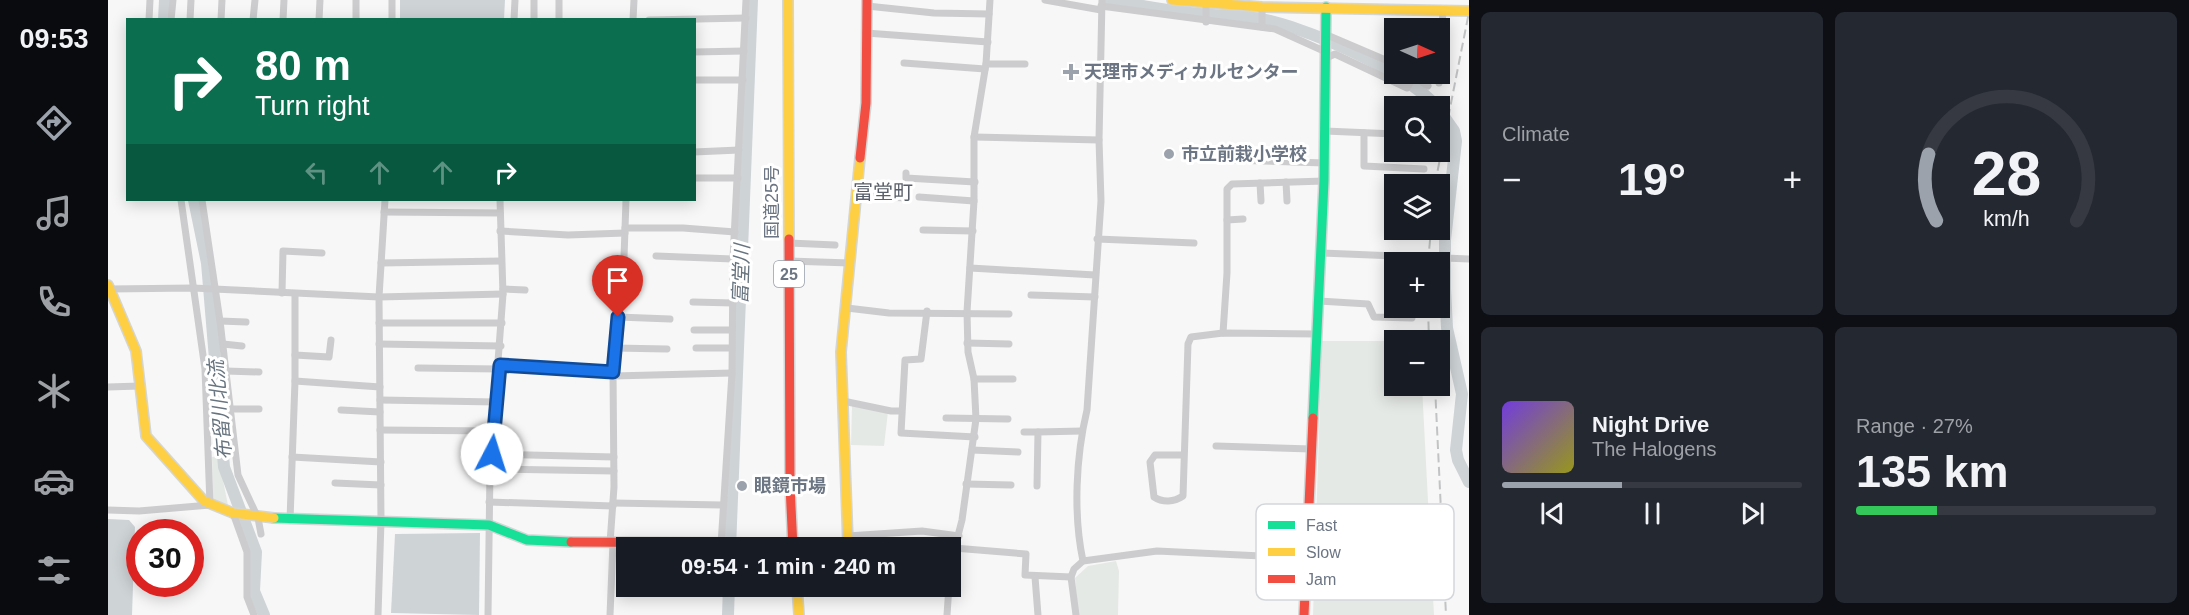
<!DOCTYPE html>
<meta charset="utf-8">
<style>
body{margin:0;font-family:Helvetica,"Noto Sans JP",sans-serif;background:#242831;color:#f1f3f6;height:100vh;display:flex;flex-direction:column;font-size:22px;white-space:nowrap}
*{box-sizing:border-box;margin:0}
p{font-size:20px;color:#9ea1a6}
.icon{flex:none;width:33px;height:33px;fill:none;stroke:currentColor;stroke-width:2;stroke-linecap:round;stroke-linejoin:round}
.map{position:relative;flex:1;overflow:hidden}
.sheet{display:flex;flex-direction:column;gap:12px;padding:12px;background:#0d0f14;width:720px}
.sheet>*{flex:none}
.guide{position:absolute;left:18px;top:18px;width:570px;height:183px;border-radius:0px;box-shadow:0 3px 15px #0003;background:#0b6e4f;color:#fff;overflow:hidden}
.needle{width:39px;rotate:93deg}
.buttons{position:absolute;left:1276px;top:18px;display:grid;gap:12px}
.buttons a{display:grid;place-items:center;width:66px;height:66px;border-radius:0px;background:#171b24;box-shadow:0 3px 15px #0003;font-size:30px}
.speed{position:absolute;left:18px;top:519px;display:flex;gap:12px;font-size:30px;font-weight:700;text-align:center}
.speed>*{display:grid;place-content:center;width:78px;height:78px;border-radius:50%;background:#171b24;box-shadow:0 3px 15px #0003;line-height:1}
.speed .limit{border:9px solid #d22;background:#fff;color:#111}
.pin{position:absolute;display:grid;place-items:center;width:51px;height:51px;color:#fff;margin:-62px -26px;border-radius:50% 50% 50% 0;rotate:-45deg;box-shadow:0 0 6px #0007}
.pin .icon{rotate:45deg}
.me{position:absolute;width:66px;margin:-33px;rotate:5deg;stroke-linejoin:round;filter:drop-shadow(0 0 4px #0008)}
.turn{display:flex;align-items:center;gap:21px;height:126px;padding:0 30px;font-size:27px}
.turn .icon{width:78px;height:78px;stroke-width:2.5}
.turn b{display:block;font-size:42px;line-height:51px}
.lanes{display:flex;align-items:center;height:57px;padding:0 30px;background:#0003;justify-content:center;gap:30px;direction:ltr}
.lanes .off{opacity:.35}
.big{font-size:45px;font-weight:700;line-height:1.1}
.sheet .card{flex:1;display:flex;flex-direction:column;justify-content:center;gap:9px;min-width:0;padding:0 21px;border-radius:9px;background:#242831}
.sheet .dial{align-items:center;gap:0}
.dial svg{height:156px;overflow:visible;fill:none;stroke:#363941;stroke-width:7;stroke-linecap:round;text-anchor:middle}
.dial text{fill:#f1f3f6;stroke:none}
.song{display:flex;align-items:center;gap:18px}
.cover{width:72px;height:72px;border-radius:9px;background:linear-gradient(135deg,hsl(260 70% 55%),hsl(60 70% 35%))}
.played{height:6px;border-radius:3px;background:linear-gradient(90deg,#9ca2ac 40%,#363941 40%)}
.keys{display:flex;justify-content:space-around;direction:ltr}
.heat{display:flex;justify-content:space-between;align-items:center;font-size:33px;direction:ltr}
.charge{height:9px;border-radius:4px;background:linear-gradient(90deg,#34c759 27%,#363941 0)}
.sheet .tiles{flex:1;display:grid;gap:12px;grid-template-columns:repeat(2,1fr)}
.trip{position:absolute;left:508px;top:537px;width:345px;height:60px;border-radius:0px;background:#171b24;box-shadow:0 3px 15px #0003;font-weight:700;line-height:60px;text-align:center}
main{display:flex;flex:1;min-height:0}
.tabs{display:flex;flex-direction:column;width:108px;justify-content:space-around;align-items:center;background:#090b0e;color:#9ea1a6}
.tabs .icon{width:42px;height:42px}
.tabs .active{color:#9ca2ac}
.tabs b{font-size:27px;color:#f1f3f6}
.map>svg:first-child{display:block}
.green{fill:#e5e9e5}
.water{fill:#ced3d6}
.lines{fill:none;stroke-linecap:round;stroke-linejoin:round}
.river{stroke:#ced3d6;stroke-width:12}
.fast-casing{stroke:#d4d5d5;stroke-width:12}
.slow-casing{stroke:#d4d5d5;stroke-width:12}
.jam-casing{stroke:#d4d5d5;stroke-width:12}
.street{stroke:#ccccce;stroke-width:7}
.fast{stroke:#16e098;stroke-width:9}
.slow{stroke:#ffcf43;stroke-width:9}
.jam{stroke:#f24e42;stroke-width:9}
.rail{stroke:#c2c3c4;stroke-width:2;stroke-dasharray:9 4.5;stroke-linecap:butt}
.route-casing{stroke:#114b97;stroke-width:15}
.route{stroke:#1a73e8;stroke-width:10}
.poi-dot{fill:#9ca2ac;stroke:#fff;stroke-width:2}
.labels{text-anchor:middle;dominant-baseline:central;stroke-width:6;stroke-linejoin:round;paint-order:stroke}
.shield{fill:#fff;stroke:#979ea8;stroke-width:1.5}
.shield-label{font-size:16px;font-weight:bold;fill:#6b7583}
.poi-label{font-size:18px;font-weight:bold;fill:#6b7583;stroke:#fff;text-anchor:start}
.street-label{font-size:18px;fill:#6b7583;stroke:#fff}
.neighbourhood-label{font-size:20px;fill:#585f69;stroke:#fff}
.water-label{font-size:20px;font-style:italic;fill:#67747f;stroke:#fff}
.key{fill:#fff;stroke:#d3d6da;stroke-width:1.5}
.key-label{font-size:16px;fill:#6b7583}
</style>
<main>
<nav class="tabs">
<b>09:53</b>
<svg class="icon active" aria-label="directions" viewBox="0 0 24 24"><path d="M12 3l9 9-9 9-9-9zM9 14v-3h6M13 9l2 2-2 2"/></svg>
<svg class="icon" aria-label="music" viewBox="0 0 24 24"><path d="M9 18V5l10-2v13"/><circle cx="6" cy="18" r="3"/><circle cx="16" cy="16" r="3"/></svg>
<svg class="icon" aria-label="phone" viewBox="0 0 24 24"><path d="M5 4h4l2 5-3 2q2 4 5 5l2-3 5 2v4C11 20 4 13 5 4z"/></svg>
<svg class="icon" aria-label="climate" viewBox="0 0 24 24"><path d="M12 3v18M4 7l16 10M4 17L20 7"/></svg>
<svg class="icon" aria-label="car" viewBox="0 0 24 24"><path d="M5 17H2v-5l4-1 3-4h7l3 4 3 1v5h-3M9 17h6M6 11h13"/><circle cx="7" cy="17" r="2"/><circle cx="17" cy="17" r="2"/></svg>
<svg class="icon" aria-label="filters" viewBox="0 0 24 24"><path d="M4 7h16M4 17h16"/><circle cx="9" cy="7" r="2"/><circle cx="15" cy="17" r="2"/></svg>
</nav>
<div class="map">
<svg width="1361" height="615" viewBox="0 0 1361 615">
<rect width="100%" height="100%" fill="#f7f7f7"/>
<!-- green -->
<g class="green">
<polygon points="1214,341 1287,341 1287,386 1314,386 1326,615 1205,615"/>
<polygon points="744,404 780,412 776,446 743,445"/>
<polygon points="110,456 120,505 118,508 105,502 104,457"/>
<polygon points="1008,561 1011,571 1010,615 970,615 967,578 980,566"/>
</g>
<!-- water -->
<g class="water">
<polygon points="292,0 397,0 396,19 292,19"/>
<polygon points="0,519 21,520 27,527 24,615 0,615"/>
<polygon points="372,533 371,615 283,613 287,534"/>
</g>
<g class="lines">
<!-- river -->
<g class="river">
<path d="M1001,0c27,5 54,10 81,13 21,3 43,2 64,5 47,6 152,53 182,88"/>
<polyline points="56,20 57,0"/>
<polyline points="1332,111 1346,131 1348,141 1337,240 1337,288 1339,328 1354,394 1348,450 1350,460 1361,482"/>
<polyline points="86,200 99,263 116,467 148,552 146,591 156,615"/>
<polyline points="622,548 644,0"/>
<polyline points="620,615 621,586"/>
</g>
<!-- fast casing -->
<g class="fast-casing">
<g id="fast">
<polyline points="1205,418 1216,181 1218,7"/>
<polyline points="166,518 381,525 419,540 463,542"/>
</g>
</g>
<!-- slow casing -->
<g class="slow-casing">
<g id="slow">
<polyline points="680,0 681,239"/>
<polyline points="1064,0 1154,7 1361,11"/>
<polyline points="0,285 28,351 38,436 96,501 125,513 166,518"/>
<polyline points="646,543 740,544 733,352 752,158"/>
<polyline points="689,586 691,615"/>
</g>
</g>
<!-- jam casing -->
<g class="jam-casing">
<g id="jam">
<polyline points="752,158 758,103 759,0"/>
<polyline points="681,239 682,486 685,548"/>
<polyline points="463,542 646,543"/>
<polyline points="1196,615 1205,418"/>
</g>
</g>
<!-- street -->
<g class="street">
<polyline points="937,0 993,10"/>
<polyline points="759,6 826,13 881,14"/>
<polyline points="993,6 1167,29 1218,52"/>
<polyline points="1154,7 1154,27"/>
<polyline points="41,20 42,0"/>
<polyline points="63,20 65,0"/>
<polyline points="82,20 83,0"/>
<polyline points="113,20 114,0"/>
<polyline points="145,20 147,0"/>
<polyline points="175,20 176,0"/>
<polyline points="211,20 212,0"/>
<polyline points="248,20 248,0"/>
<polyline points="284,20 284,0"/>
<polyline points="406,20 407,0"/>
<polyline points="426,20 426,0"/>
<polyline points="451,20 451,0"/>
<polyline points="525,20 526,0"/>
<polyline points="541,20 638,18"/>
<polyline points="1098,22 1098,4"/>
<polyline points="758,33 880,42"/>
<polyline points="1219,35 1287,64"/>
<polyline points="586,52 636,51"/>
<polyline points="1332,55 1335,11"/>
<polyline points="1218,58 1227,54 1299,88 1306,76"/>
<polyline points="796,63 877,69"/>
<polyline points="878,64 917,64"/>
<polyline points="1302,74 1320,86"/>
<polyline points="1331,74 1331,83"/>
<polyline points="586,80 635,80"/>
<polyline points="1217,131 1287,134"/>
<polyline points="1256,133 1256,166 1316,169"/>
<polyline points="866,137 991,140"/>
<polyline points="586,152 631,150"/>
<polyline points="1122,160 1217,163"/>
<polyline points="798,173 798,178 867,182"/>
<polyline points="586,178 630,178"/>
<polyline points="1178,182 1179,201"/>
<polyline points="1152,183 1153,201"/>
<polyline points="749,196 799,198"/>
<polyline points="811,197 866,201"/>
<polyline points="94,200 112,321 130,475 150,518 153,534"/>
<polyline points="276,212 392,213"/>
<polyline points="1119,220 1135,219"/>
<polyline points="517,228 575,228 627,232"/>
<polyline points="815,230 865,231"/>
<polyline points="392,231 460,235 517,233"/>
<polyline points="989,239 1086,243"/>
<polyline points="681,243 727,245"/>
<polyline points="1214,253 1361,259"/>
<polyline points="548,256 625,259"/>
<polyline points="681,261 742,263"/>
<polyline points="273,263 393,261"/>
<polyline points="862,268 987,275"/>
<polyline points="2,289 85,288 271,297 395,294"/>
<polyline points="395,289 417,290"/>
<polyline points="174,293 175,251 214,253"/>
<polyline points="923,295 987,297"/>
<polyline points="1211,301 1260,304 1266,317 1304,318"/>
<polyline points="585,302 625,303"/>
<polyline points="739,308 781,313 901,314"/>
<polyline points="819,311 813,359 797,360 793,433 867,437"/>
<polyline points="510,317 562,319"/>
<polyline points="112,321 138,322"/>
<polyline points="271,323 394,323"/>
<polyline points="586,330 624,330"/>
<polyline points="1115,333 1119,273 1119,189 1124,184 1216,181"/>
<polyline points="859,343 901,344"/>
<polyline points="115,344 134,346"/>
<polyline points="271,344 393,346"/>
<polyline points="506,348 559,349"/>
<polyline points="588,348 624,348"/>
<polyline points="187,355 221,357 223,340"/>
<polyline points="392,365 505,372"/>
<polyline points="310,368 391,369"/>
<polyline points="118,371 151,372"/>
<polyline points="505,376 624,373"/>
<polyline points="866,379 905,379"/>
<polyline points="187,381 272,387"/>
<polyline points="0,387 32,386"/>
<polyline points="272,400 388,402"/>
<polyline points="735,401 783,411 793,411"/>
<polyline points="123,409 151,409"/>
<polyline points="233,410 272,412"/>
<polyline points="838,418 900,419"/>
<polyline points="272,430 386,431"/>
<polyline points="916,432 930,432"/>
<polyline points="1108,446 1203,449"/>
<polyline points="864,450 910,452"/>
<polyline points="384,454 506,457"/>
<path d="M1076,455h-29l-5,7 4,35c9,6 20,5 29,-1l5,-152 3,-7 32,-4 94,1"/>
<polyline points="184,457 273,462"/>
<polyline points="382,469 506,471"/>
<polyline points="227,483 273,485"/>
<polyline points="858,484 903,485"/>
<polyline points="929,486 930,432 974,431"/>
<polyline points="381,502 505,506"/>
<polyline points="505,503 614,505"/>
<polyline points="0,510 31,511 102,505 97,369 73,200"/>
<polyline points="125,513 139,552 139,597 146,615"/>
<polyline points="182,520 187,381 187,294"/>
<polyline points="740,536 814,531 851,536"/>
<polyline points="502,543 506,487 505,372 516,258 518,200"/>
<polyline points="613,545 624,373 625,259 638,0"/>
<polyline points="846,548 918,554 917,575 963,577"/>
<path d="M975,561c-10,-47 -7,-105 4,-151l14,-209 -2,-61 3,-140"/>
<polyline points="843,563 854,520 868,419 866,379 860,352 859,312 866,201 866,137 878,64 882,0"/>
<polyline points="927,577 930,615"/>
<polyline points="270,615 273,521 271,297 277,200"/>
<polyline points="380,615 382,469 395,294 392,200"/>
<polyline points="502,615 505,543"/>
<polyline points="839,615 841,586"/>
<polyline points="968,615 963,577 966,569 975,561 1049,551 1198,558"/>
</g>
<!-- fast -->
<use href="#fast" class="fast"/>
<!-- slow -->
<use href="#slow" class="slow"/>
<!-- jam -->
<use href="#jam" class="jam"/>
<!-- rail -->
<g class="rail">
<polyline points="1327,184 1361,12"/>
<polyline points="1320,262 1323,230"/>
<polyline points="1320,308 1321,340"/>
<polyline points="1327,386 1338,615"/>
</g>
</g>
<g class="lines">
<!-- route casing -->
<g class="route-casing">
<polyline id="route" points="384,454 392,365 505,372 510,317"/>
</g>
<!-- route -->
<use href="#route" class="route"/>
</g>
<!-- markers -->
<g class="poi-dot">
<path d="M960 63h6v6h6v6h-6v6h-6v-6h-6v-6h6z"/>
<circle cx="1061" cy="154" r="6"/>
<circle cx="634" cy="486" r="6"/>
</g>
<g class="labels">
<!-- shield labels -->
<rect class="shield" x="666" y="261" width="30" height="26" rx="4.5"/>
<g class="shield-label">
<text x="681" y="274">25</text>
</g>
<!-- poi labels -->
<g class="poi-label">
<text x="976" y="72">天理市メディカルセンター</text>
<text x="1073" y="154">市立前栽小学校</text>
<text x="646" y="486">眼鏡市場</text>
</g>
<!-- street labels -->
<g class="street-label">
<text transform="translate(664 202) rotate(-90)">国道25号</text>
</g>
<!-- neighbourhood labels -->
<g class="neighbourhood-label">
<text x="775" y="192">富堂町</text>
</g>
<!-- water labels -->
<g class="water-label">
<text transform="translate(633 274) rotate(-88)">富堂川</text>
<text transform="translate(112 410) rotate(-95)">布留川北流</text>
</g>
</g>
<!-- legend -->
<rect x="1148" y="504" width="198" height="96" rx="9" class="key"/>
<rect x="1160" y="521" width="27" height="8" fill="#16e098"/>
<rect x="1160" y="548" width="27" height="8" fill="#ffcf43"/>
<rect x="1160" y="575" width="27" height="8" fill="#f24e42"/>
<g class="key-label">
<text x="1198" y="531">Fast</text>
<text x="1198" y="558">Slow</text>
<text x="1198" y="585">Jam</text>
</g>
</svg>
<div class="buttons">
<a><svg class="needle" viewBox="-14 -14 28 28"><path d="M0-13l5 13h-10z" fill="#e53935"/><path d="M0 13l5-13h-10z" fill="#9ea1a6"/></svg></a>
<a><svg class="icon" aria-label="search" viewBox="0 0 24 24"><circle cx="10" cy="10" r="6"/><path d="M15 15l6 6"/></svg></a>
<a><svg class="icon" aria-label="layers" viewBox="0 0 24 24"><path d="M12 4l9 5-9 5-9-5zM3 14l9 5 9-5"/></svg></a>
<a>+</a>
<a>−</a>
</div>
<div class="speed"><div class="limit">30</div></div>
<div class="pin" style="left:510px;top:317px;background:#d93025"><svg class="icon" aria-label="arrive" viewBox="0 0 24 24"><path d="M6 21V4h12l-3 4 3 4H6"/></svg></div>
<svg class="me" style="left:384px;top:454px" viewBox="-20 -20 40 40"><circle r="19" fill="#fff"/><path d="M0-13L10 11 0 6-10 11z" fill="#1a73e8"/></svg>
<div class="trip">09:54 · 1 min · 240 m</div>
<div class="guide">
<div class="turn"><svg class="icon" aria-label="right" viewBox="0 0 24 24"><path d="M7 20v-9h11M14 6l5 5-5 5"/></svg><div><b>80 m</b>Turn right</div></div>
<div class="lanes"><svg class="icon off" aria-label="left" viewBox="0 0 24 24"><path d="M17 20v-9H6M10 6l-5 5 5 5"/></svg><svg class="icon off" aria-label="ahead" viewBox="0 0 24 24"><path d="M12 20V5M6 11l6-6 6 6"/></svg><svg class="icon off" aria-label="ahead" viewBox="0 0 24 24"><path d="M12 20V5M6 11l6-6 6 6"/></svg><svg class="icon" aria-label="right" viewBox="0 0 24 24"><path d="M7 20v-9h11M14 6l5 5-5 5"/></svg></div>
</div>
</div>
<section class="sheet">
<div class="tiles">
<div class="card"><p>Climate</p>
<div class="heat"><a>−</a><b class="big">19°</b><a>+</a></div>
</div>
<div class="card dial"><svg viewBox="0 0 100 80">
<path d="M14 69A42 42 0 1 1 86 69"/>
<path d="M14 69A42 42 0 0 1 10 35" stroke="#9ca2ac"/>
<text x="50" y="56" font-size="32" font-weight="700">28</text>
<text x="50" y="72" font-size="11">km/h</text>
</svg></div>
<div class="card">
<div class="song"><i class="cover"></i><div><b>Night Drive</b><p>The Halogens</p></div></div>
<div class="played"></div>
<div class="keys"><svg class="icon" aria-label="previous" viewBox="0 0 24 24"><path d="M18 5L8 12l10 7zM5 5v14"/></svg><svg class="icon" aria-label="pause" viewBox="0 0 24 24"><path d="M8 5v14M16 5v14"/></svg><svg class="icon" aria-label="next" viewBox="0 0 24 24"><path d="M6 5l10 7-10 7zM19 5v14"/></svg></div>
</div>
<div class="card"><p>Range · 27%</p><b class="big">135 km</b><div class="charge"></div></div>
</div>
</section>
</main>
